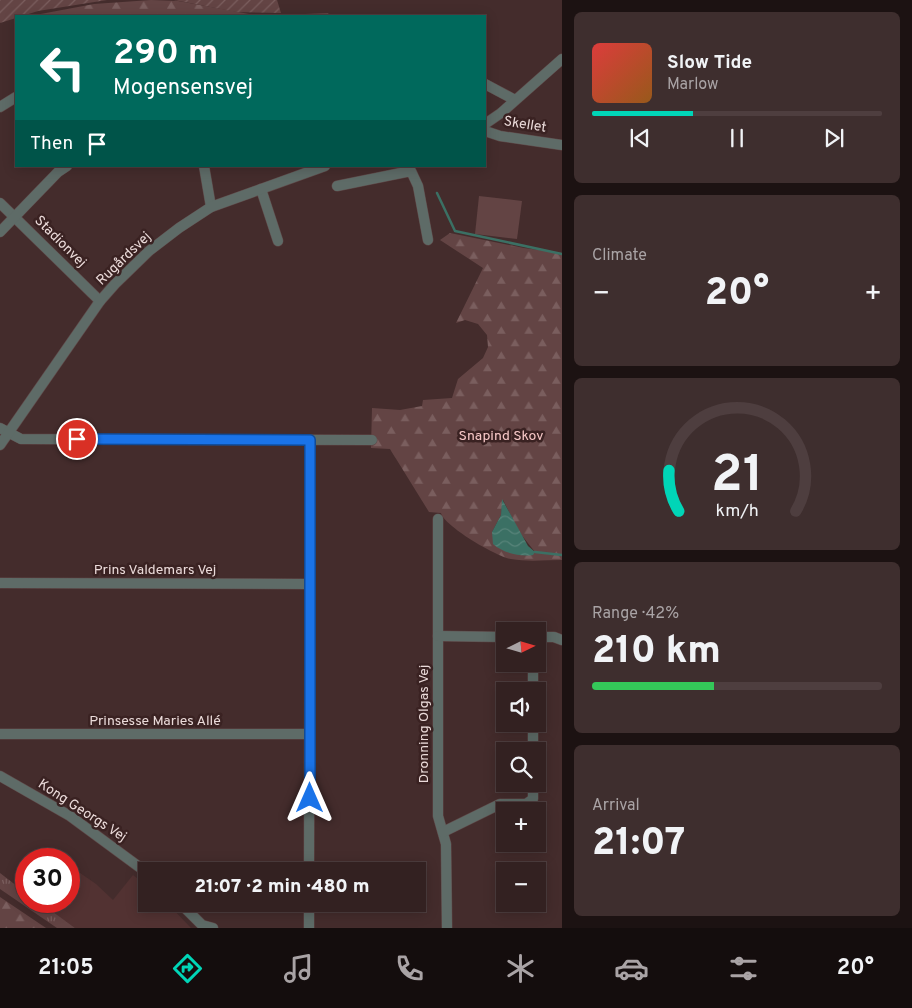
<!DOCTYPE html>
<meta charset="utf-8">
<style>
body{margin:0;font-family:Overpass,sans-serif;background:#3e2e2e;color:#f1f3f6;height:100vh;display:flex;flex-direction:column;font-size:19px;white-space:nowrap}
*{box-sizing:border-box;margin:0}
p{font-size:16px;color:#a9a3a5}
.icon{flex:none;width:28px;height:28px;fill:none;stroke:currentColor;stroke-width:2;stroke-linecap:round;stroke-linejoin:round}
.map{position:relative;flex:1;overflow:hidden}
.drawer{display:flex;flex-direction:column;gap:12px;padding:12px;background:#1c1212;width:350px}
.drawer>*{flex:none}
.banner{position:absolute;left:15px;top:15px;width:471px;height:152px;border-radius:0px;box-shadow:0 2px 12px #0003,0 0 0 1px #4e3e3f;background:#00695c;color:#fff;overflow:hidden}
.needle{width:32px;rotate:85deg}
.tools{position:absolute;left:496px;top:622px;display:grid;gap:10px}
.tools a{display:grid;place-items:center;width:50px;height:50px;border-radius:0px;background:#332121;box-shadow:0 2px 12px #0003,0 0 0 1px #4e3e3f;font-size:25px}
.speed{position:absolute;left:15px;top:848px;display:flex;gap:10px;font-size:25px;font-weight:700;text-align:center}
.speed>*{display:grid;place-content:center;width:65px;height:65px;border-radius:50%;background:#332121;box-shadow:0 2px 12px #0003,0 0 0 1px #4e3e3f;line-height:1}
.speed .limit{border:8px solid #d22;background:#fff;color:#111}
.pin{position:absolute;display:grid;place-items:center;width:42px;height:42px;color:#fff;margin:-21px;border:2px solid #fff;border-radius:50%;box-shadow:0 1px 5px #0007}
.me{position:absolute;width:55px;margin:-28px;rotate:0deg;stroke-linejoin:round;filter:drop-shadow(0 0 4px #0008)}
.turn{display:flex;align-items:center;gap:18px;height:105px;padding:0 15px;font-size:22px}
.turn .icon{width:65px;height:65px;stroke-width:2.5}
.turn b{display:block;font-size:35px;line-height:42px}
.then{display:flex;align-items:center;height:48px;padding:0 15px;background:#0003;gap:10px;font-size:19px}
.big{font-size:38px;font-weight:800;line-height:1.1}
.drawer .card{flex:1;display:flex;flex-direction:column;justify-content:center;gap:8px;min-width:0;padding:0 18px;border-radius:8px;background:#3e2e2e}
.drawer .dial{align-items:center;gap:0}
.dial svg{height:130px;overflow:visible;fill:none;stroke:#4e3e3f;stroke-width:7;stroke-linecap:round;text-anchor:middle}
.dial text{fill:#f1f3f6;stroke:none}
.song{display:flex;align-items:center;gap:15px}
.cover{width:60px;height:60px;border-radius:8px;background:linear-gradient(135deg,hsl(0 70% 55%),hsl(30 70% 35%))}
.played{height:5px;border-radius:2px;background:linear-gradient(90deg,#00d5b7 35%,#4e3e3f 35%)}
.keys{display:flex;justify-content:space-around;direction:ltr}
.heat{display:flex;justify-content:space-between;align-items:center;font-size:28px;direction:ltr}
.charge{height:8px;border-radius:4px;background:linear-gradient(90deg,#34c759 42%,#4e3e3f 0)}
.trip{position:absolute;left:138px;top:862px;width:288px;height:50px;border-radius:0px;background:#332121;box-shadow:0 2px 12px #0003,0 0 0 1px #4e3e3f;font-weight:800;line-height:50px;text-align:center}
.tabs{display:flex;height:80px;justify-content:space-around;align-items:center;background:#140d0d;color:#a9a3a5}
.tabs .icon{width:35px;height:35px}
.tabs .selected{color:#00d5b7}
.tabs b{font-size:22px;color:#f1f3f6}
main{display:flex;flex:1;min-height:0}
.map>svg:first-child{display:block}
.built{fill:#523232}
.grass{fill:url(#grass-tufts)}
.forest{fill:url(#forest-firs);fill-rule:evenodd}
.garden{fill:url(#garden-furrows)}
.pitch{fill:#634444}
.water{fill:url(#water-waves)}
.lines{fill:none;stroke-linecap:round;stroke-linejoin:round}
.stream{stroke:#3b7064;stroke-width:2.5}
.minor-casing{stroke:#5f4848;stroke-width:11}
.minor{stroke:#5e6b67;stroke-width:10}
.route-casing{stroke:#114b97;stroke-width:12}
.route{stroke:#1a73e8;stroke-width:9}
.labels{text-anchor:middle;dominant-baseline:central;stroke-width:5;stroke-linejoin:round;paint-order:stroke}
.street-label{font-size:14px;fill:#ebdbda;stroke:#3a2222}
.park-label{font-size:14px;fill:#f8c9c8;stroke:#3a2222}
</style>
<main>
<div class="map">
<svg width="562" height="928" viewBox="0 0 562 928">
<defs>
<pattern id="grass-tufts" width="24" height="20" patternUnits="userSpaceOnUse" patternTransform="scale(1.25)"><rect width="24" height="20" fill="#634444"/><path d="M3 7l-1-3M5 7V3M7 7l1-3M15 17l-1-3M17 17v-4M19 17l1-3" fill="none" stroke="#7a5e5e"/></pattern>
<pattern id="forest-firs" width="22" height="20" patternUnits="userSpaceOnUse" patternTransform="scale(1.25)"><rect width="22" height="20" fill="#634444"/><path d="M5 1l3.5 6h-7zM16 11l3.5 6h-7z" fill="#7a5e5e"/></pattern>
<pattern id="garden-furrows" width="10" height="10" patternUnits="userSpaceOnUse" patternTransform="scale(1.25)"><rect width="10" height="10" fill="#634444"/><path d="M-1 1l2-2M0 10L10 0M9 11l2-2" fill="none" stroke="#7a5e5e"/></pattern>
<pattern id="water-waves" width="16" height="10" patternUnits="userSpaceOnUse" patternTransform="scale(1.25)"><rect width="16" height="10" fill="#3b7064"/><path d="M0 5q4-4 8 0t8 0" fill="none" stroke="#58847a"/></pattern>
</defs>
<rect width="100%" height="100%" fill="#442c2c"/>
<!-- built -->
<polygon class="built" points="70,866 96,884 113,900 133,875 146,885 146,904 168,904 191,928 75,928 45,907 48,901 69,901"/>
<!-- grass -->
<polygon class="grass" points="0,873 26,893 26,901 38,901 75,928 57,928 0,889"/>
<!-- forest -->
<g class="forest">
<polygon points="151,0 178,1 260,16 328,13 330,16 197,16 176,14 30,16 94,4"/>
<path d="M450,233l74,15 38,5v307c-17,0 -34,2 -51,-1 -14,-2 -67,-33 -70,-46l-12,-1 -39,-63 -19,-1 1,-40 28,2 22,-4 1,-6 29,-2 6,-19 25,-21 5,-11 -1,-12 -9,-11 -13,-4 -9,3 27,-55 -43,-28zM503,500l17,33 15,19 -43,-20 9,-17z"/>
<polygon points="0,897 46,928 0,928"/>
</g>
<!-- garden -->
<g class="garden">
<polygon points="0,0 107,0 38,11 0,23"/>
<polygon points="174,0 277,0 281,13 236,12"/>
</g>
<!-- pitch -->
<polygon class="pitch" points="479,196 522,201 517,239 475,234"/>
<!-- water -->
<path class="water" d="M502,499l26,47 7,6 -2,3c-13,2 -30,-2 -40,-11l-1,-12 9,-17z"/>
<g class="lines">
<!-- stream -->
<g class="stream">
<polyline points="437,193 455,231 562,254"/>
<polyline points="535,552 562,555"/>
</g>
<!-- minor casing -->
<g class="minor-casing">
<g id="minor">
<polyline points="485,84 515,100"/>
<polyline points="0,107 16,97"/>
<polyline points="485,124 501,113 562,59"/>
<polyline points="485,131 500,136 562,145"/>
<polyline points="204,166 211,207"/>
<polyline points="337,186 411,171 418,186 428,240"/>
<polyline points="261,189 278,241"/>
<polyline points="0,203 100,301"/>
<polyline points="0,232 58,172 67,166"/>
<polyline points="0,428 21,439 372,440"/>
<polyline points="0,445 100,301 115,284 149,251 179,228 211,207 325,166"/>
<polyline points="438,519 438,816 446,844 447,928"/>
<polyline points="0,583 309,584"/>
<polyline points="438,636 505,637"/>
<polyline points="538,637 554,637 562,640"/>
<polyline points="533,664 533,691"/>
<polyline points="533,724 533,751"/>
<polyline points="0,734 310,734"/>
<polyline points="0,776 70,816 146,872"/>
<polyline points="443,832 500,804 526,804 533,799 533,784"/>
<polyline points="309,871 310,440"/>
<polyline points="181,904 202,925 213,928"/>
<polyline points="309,904 309,928"/>
</g>
</g>
<!-- minor -->
<use href="#minor" class="minor"/>
</g>
<g class="lines">
<!-- route casing -->
<g class="route-casing">
<polyline id="route" points="77,439 310,440 310,798"/>
</g>
<!-- route -->
<use href="#route" class="route"/>
</g>
<g class="labels">
<!-- street labels -->
<g class="street-label">
<text transform="translate(525 125) rotate(9)">Skellet</text>
<text transform="translate(60 242) rotate(45)">Stadionvej</text>
<text transform="translate(124 259) rotate(-44)">Rugårdsvej</text>
<text x="155" y="570">Prins Valdemars Vej</text>
<text x="155" y="721">Prinsesse Maries Allé</text>
<text transform="translate(424 724) rotate(-90)">Dronning Olgas Vej</text>
<text transform="translate(82 811) rotate(33)">Kong Georgs Vej</text>
</g>
<!-- park labels -->
<g class="park-label">
<text x="501" y="436">Snapind Skov</text>
</g>
</g>
</svg>
<div class="tools">
<a><svg class="needle" viewBox="-14 -14 28 28"><path d="M0-13l5 13h-10z" fill="#e53935"/><path d="M0 13l5-13h-10z" fill="#a9a3a5"/></svg></a>
<a><svg class="icon" aria-label="sound" viewBox="0 0 24 24"><path d="M4 9h4l5-4v14l-5-4H4zM17 9q2 3 0 6"/></svg></a>
<a><svg class="icon" aria-label="search" viewBox="0 0 24 24"><circle cx="10" cy="10" r="6"/><path d="M15 15l6 6"/></svg></a>
<a>+</a>
<a>−</a>
</div>
<div class="speed"><div class="limit">30</div></div>
<div class="pin" style="left:77px;top:439px;background:#d93025"><svg class="icon" aria-label="arrive" viewBox="0 0 24 24"><path d="M6 21V4h12l-3 4 3 4H6"/></svg></div>
<svg class="me" style="left:310px;top:798px" viewBox="-20 -20 40 40"><path d="M0-17L14 15 0 8-14 15z" fill="#1a73e8" stroke="#fff" stroke-width="4"/></svg>
<div class="trip">21:07 · 2 min · 480 m</div>
<div class="banner">
<div class="turn"><svg class="icon" aria-label="left" viewBox="0 0 24 24"><path d="M17 20v-9H6M10 6l-5 5 5 5"/></svg><div><b>290 m</b>Mogensensvej</div></div>
<div class="then">Then<svg class="icon" aria-label="arrive" viewBox="0 0 24 24"><path d="M6 21V4h12l-3 4 3 4H6"/></svg></div>
</div>
</div>
<section class="drawer">
<div class="card">
<div class="song"><i class="cover"></i><div><b>Slow Tide</b><p>Marlow</p></div></div>
<div class="played"></div>
<div class="keys"><svg class="icon" aria-label="previous" viewBox="0 0 24 24"><path d="M18 5L8 12l10 7zM5 5v14"/></svg><svg class="icon" aria-label="pause" viewBox="0 0 24 24"><path d="M8 5v14M16 5v14"/></svg><svg class="icon" aria-label="next" viewBox="0 0 24 24"><path d="M6 5l10 7-10 7zM19 5v14"/></svg></div>
</div>
<div class="card"><p>Climate</p>
<div class="heat"><a>−</a><b class="big">20°</b><a>+</a></div>
</div>
<div class="card dial"><svg viewBox="0 0 100 80">
<path d="M14 69A42 42 0 1 1 86 69"/>
<path d="M14 69A42 42 0 0 1 8 44" stroke="#00d5b7"/>
<text x="50" y="56" font-size="32" font-weight="700">21</text>
<text x="50" y="72" font-size="11">km/h</text>
</svg></div>
<div class="card"><p>Range · 42%</p><b class="big">210 km</b><div class="charge"></div></div>
<div class="card"><p>Arrival</p><b class="big">21:07</b></div>
</section>
</main>
<nav class="tabs">
<b>21:05</b>
<svg class="icon selected" aria-label="directions" viewBox="0 0 24 24"><path d="M12 3l9 9-9 9-9-9zM9 14v-3h6M13 9l2 2-2 2"/></svg>
<svg class="icon" aria-label="music" viewBox="0 0 24 24"><path d="M9 18V5l10-2v13"/><circle cx="6" cy="18" r="3"/><circle cx="16" cy="16" r="3"/></svg>
<svg class="icon" aria-label="phone" viewBox="0 0 24 24"><path d="M5 4h4l2 5-3 2q2 4 5 5l2-3 5 2v4C11 20 4 13 5 4z"/></svg>
<svg class="icon" aria-label="climate" viewBox="0 0 24 24"><path d="M12 3v18M4 7l16 10M4 17L20 7"/></svg>
<svg class="icon" aria-label="car" viewBox="0 0 24 24"><path d="M5 17H2v-5l4-1 3-4h7l3 4 3 1v5h-3M9 17h6M6 11h13"/><circle cx="7" cy="17" r="2"/><circle cx="17" cy="17" r="2"/></svg>
<svg class="icon" aria-label="filters" viewBox="0 0 24 24"><path d="M4 7h16M4 17h16"/><circle cx="9" cy="7" r="2"/><circle cx="15" cy="17" r="2"/></svg>
<b>20°</b>
</nav>
